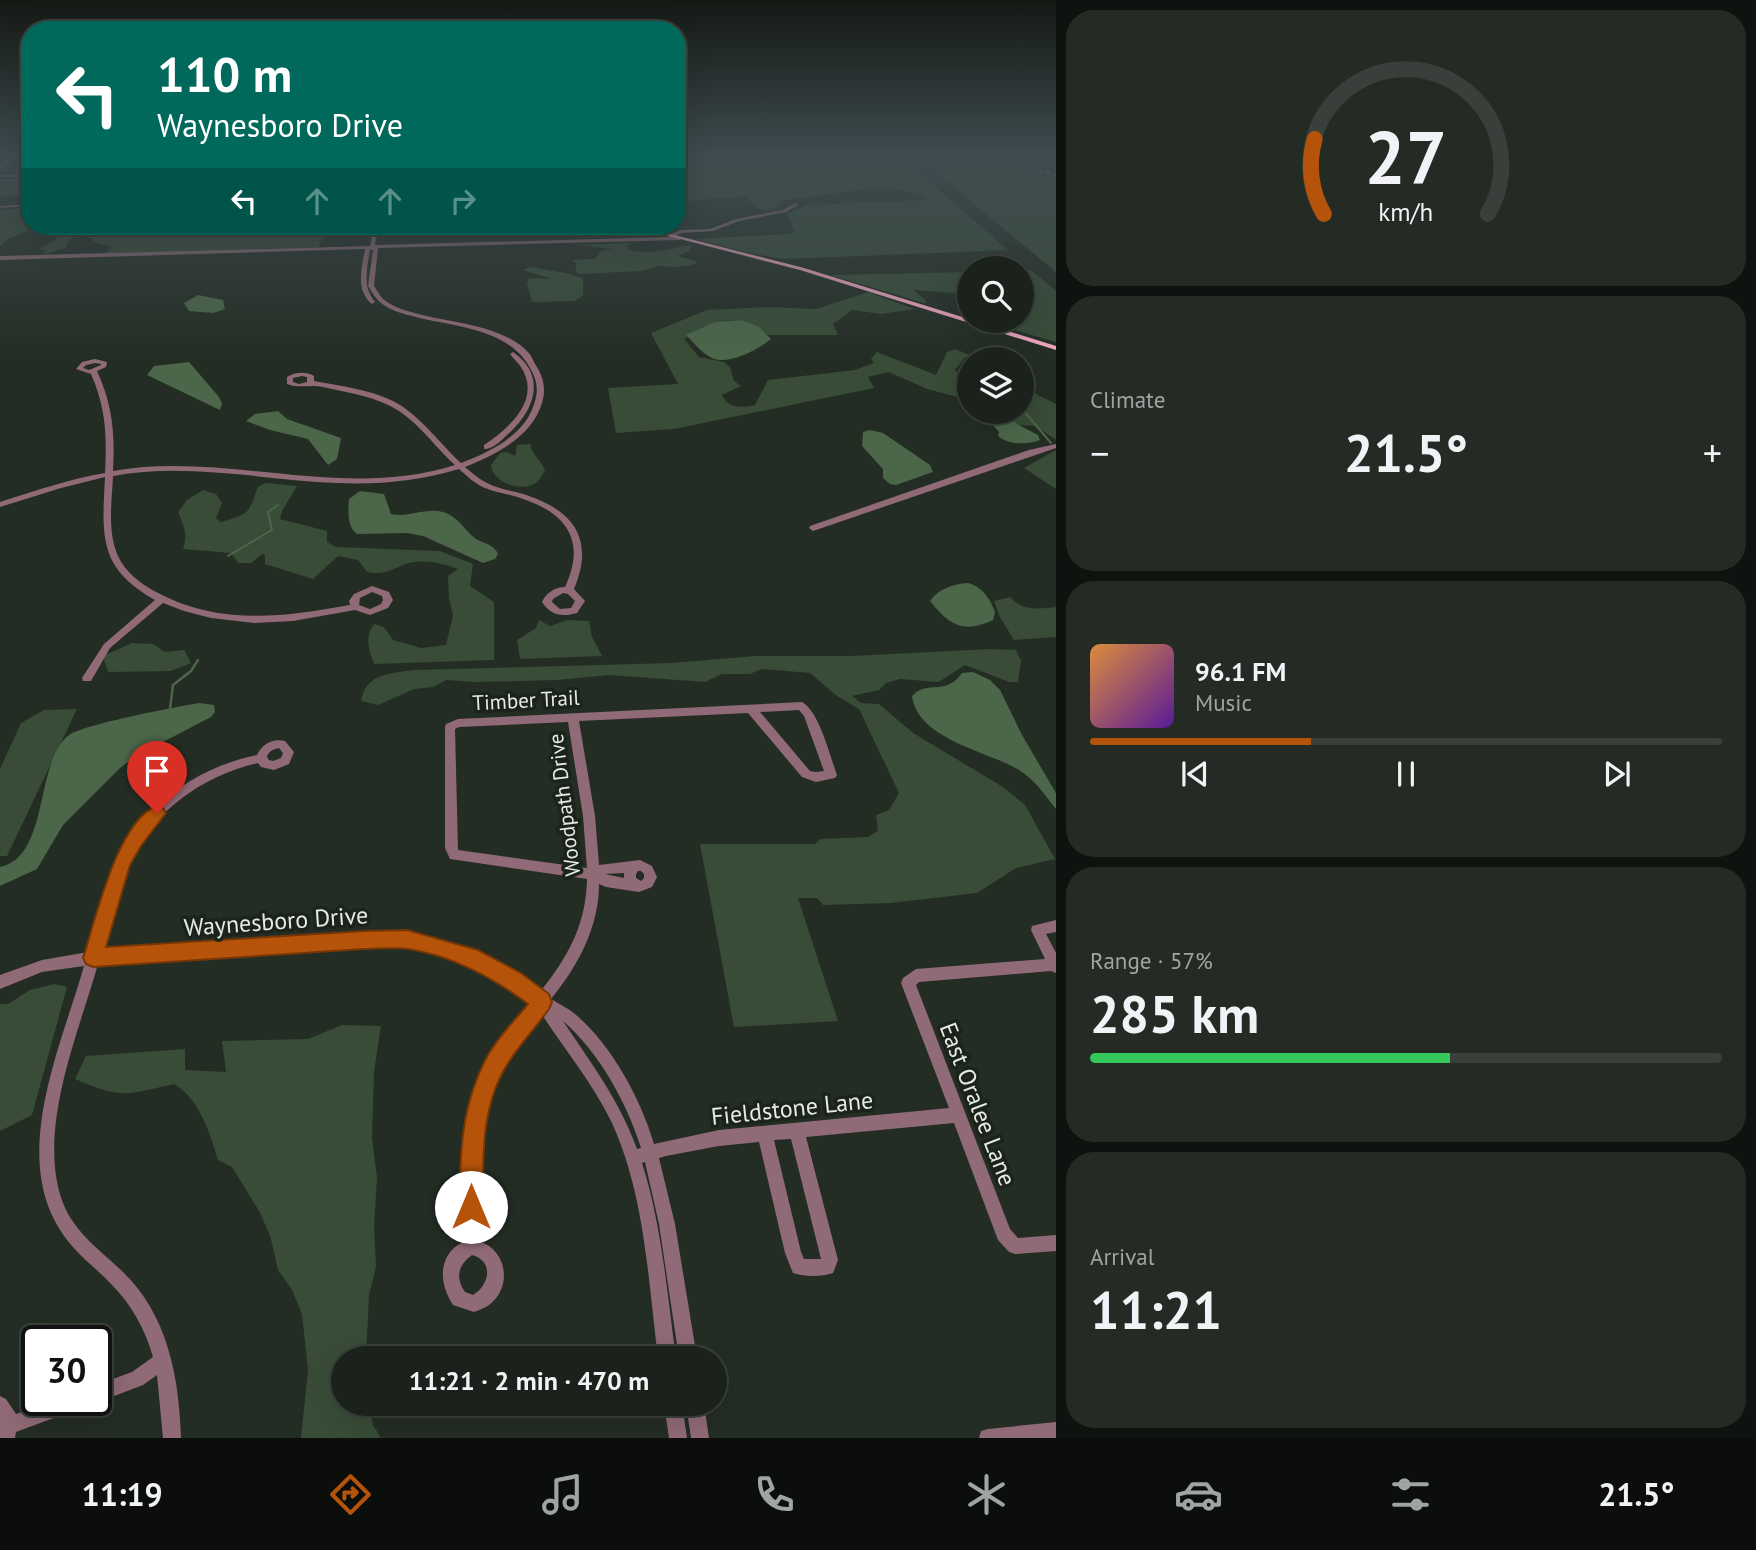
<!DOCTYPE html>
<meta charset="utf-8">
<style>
body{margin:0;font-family:"PT Sans",sans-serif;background:#242a24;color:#f1f3f6;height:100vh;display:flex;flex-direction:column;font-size:26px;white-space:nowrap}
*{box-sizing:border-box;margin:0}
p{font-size:23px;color:#a0a4a3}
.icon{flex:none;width:38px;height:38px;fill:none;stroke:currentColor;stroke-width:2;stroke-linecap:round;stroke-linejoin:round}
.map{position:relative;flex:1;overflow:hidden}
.sheet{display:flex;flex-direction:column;gap:10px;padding:10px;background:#0f130f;width:700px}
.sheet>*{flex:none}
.hud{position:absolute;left:21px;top:21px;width:665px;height:214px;border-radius:28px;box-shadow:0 7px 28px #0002,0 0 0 2px #393f3a;background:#00695c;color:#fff;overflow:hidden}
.fabs{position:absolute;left:957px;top:256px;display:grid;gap:14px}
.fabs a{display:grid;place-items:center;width:77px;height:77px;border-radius:50%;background:#1b221b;box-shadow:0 7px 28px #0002,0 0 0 2px #393f3a;font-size:35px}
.speed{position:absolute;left:21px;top:1325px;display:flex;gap:14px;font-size:35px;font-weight:700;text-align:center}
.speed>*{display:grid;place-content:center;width:91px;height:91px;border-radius:50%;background:#1b221b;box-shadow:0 7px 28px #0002,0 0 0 2px #393f3a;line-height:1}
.speed .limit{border:4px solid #111;border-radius:10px;background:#fff;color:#111}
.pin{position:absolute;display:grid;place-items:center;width:60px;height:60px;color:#fff;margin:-72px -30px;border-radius:50% 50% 50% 0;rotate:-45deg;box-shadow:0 0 7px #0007}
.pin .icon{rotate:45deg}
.me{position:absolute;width:77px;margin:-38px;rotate:0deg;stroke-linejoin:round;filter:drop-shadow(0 0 5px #0008)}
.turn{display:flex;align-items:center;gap:24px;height:147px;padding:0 21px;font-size:32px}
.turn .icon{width:91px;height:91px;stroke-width:2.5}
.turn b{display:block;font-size:49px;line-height:60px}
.lanes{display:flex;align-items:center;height:66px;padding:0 21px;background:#0003;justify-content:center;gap:35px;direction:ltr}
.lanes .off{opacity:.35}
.big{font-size:52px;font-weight:800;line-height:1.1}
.sheet .widget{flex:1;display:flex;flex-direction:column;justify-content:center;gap:10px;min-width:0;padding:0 24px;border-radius:28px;background:#242a24}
.sheet .dial{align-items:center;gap:0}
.dial svg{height:182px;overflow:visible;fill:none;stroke:#393f3a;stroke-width:7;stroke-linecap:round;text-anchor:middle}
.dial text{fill:#f1f3f6;stroke:none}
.song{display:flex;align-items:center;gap:21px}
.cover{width:84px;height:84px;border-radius:10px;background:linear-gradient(135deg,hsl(30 70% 55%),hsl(270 70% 35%))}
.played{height:7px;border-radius:4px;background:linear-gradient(90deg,#b45309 35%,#393f3a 35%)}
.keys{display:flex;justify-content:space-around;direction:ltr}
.heat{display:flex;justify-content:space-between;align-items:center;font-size:38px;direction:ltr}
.charge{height:10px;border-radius:5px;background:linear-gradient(90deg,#34c759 57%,#393f3a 0)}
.trip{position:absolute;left:331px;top:1346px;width:396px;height:70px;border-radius:35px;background:#1b221b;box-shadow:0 7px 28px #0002,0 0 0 2px #393f3a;font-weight:800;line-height:70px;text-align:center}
.dock{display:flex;height:112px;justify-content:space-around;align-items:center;background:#0b0e0b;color:#a0a4a3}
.dock .icon{width:49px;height:49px}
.dock .current{color:#b45309}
.dock b{font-size:32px;color:#f1f3f6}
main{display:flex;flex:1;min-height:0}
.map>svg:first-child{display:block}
.green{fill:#384c37}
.water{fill:#4b6649}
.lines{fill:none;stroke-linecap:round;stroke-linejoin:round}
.stream-far1{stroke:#4b6649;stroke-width:2}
.stream{stroke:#4b6649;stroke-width:2.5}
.minor{fill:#906a76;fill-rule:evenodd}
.major{fill:#f7a8c3;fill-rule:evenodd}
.rail-casing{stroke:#8d948d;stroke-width:2.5}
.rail{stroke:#1b231a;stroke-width:2;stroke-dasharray:3.5;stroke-linecap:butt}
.route{fill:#b45309;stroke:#753606;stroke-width:2}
.labels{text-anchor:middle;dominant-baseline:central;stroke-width:7;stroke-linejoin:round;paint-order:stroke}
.street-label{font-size:21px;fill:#e5ebe5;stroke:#1b231a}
.near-street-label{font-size:24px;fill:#e5ebe5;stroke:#1b231a}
</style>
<main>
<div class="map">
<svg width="1056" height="1438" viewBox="0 0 1056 1438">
<rect width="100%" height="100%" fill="#242d24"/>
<!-- green -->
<g class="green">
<polygon points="677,157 901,157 1008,250 785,259 754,254 695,239 788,234 795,232 787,214 807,205 928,200 924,195 897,189 875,188 784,200 777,208 761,210 744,196 677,202"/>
<polygon points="917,157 984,157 1056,176 1056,272"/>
<polygon points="0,179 30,179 30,195 0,196"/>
<polygon points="30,208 30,226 39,226 8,239 0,246 0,210"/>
<polygon points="68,226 330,226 318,247 105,253 111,249 111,246 98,244 85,235 70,239 65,248 43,254 45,250 38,249 54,241 70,227"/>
<path d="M626,243l7,1 -8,2c13,13 49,1 67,-1l-3,6 -11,5 20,6 -6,3 -15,2 -20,-1 -15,5 -64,3 -3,-5 2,-5 -5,-4 22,-1 6,-7 12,-3 -37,-4z"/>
<polygon points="530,267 571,274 583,279 583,295 575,301 532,302 527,284 529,278 552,279 523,270"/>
<polygon points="1022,270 1031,270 1056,291 1056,342 994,324 997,320 1022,320"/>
<polygon points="969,272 969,294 914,290 927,302 924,303 830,275"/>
<path d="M868,292l46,17 -33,5 -29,-4 -19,14 5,11h-70l-27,-15h-9l-17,2 -31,17 15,18 25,5 6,5 4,14 7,5 -19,9c7,14 19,13 33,10l13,-25 87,-10 19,-7 -3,-4 6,-7 59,23 11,-23 8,-3 15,6 -6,3 -9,12 14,15v15l-42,-11 -38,-17 -21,5 6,11 -200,41 -58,4 -8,-45 70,-4 -27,-51 56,-23 60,-3 49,2z"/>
<polygon points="1024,388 1056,404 1056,440 1036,426 1019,425 1003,411 1022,411"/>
<path d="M530,444c2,12 13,17 15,27 -4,5 -6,11 -11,13 -14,8 -42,-2 -43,-19l9,-12 7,-1 8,4 2,-11z"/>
<polygon points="1056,450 1056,489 1024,468"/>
<path d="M265,483l32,3 -15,25 -2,8 47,12v11l9,5 104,4 33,13 -3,22 24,16v58l-120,4c-5,-14 -10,-26 0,-40l10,3 9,13 28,8 25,-3 7,-30 -4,-17 -1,-22 10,-7c-17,-6 -37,-11 -55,-4 -14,6 -20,10 -36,7l-9,-12 -20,-4 -25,23 -48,-15v-9l-3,-1 -11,9h-13l-7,-10 -48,-4c5,-14 1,-23 -5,-37l9,-12 16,-10 13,4 6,9 -6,15 5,4c31,-10 26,-7 37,-35z"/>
<path d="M1010,597c12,14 29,12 46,10v30l-42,3 -14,-23 -6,-16z"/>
<polygon points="539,620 550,626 567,620 589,621 592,637 602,656 520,659 517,640 536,628"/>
<polygon points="132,643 153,644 165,652 184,650 191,663 171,671 108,672 103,656"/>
<path d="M990,649l26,1 5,11 -3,21h-9l-44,-17 -26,17 -39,-3 -14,4 -7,7 -27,6 9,7 18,1 34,29 90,54 22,18 30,54 -39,9 -39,25 -86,10 -68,2 -6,-7h-19l40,123 -104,6 -34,-183h115l5,-5 48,-2 10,-6 -2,-16 13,-5 10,-17 -40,-84 -22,-13 -27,-23 -48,-4 -12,5h-28l-17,8 -96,-7 -52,5 -83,2 -28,-2 -13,7 -19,2 -36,16 -17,-4c5,-28 28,-27 52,-31l259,-7 83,-7h97z"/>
<polygon points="77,709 7,856 0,856 0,769 21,723 44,710"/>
<polygon points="54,984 67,987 32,1115 0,1131 0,1004 8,1004 30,990"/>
<path d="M342,1025l39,1 -7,46 -2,66 5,40 -3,47 2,42 -7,28 -3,63h-23v46h26l4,21 8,13h-80l7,-68 -6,-56 -10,-24 -14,-20 -8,-35 -11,-24 -27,-44 -14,-7c-8,-27 -19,-62 -44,-76 -49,11 -52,15 -99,-5l11,-23 99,-7v21l41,2 -4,-31 86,-2z"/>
</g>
<!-- water -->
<g class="water">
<polygon points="198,295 223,300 225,309 213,313 189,311 184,303"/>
<path d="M741,320l17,6 13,13c-12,10 -43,27 -59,19 -10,-5 -18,-15 -26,-23l29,-13z"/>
<polygon points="189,362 219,397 222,404 220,410 147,375 154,366"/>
<polygon points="278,411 287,419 341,438 337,459 328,465 308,439 270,430 246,421 255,414"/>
<path d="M989,411l18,2 10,11 21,11 2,5c-12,5 -32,5 -42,-4l1,-4 -13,-15z"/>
<polygon points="870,430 883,433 930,465 933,472 896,485 890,484 883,478 883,469 862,446 863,432"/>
<path d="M360,491l24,3 7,20c18,4 37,-8 55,-1 13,5 20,19 30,26 9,5 18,5 22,15l-3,5 -12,4 -60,-27 -16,-3 -50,1c-10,-7 -9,-23 -8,-35z"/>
<path d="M968,583c15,4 22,16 27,29l-2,8c-30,14 -44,5 -63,-19 8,-12 23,-17 38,-18z"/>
<path d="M973,672l17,8 10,10 22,45 34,58v16c-11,-14 -21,-29 -37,-39 -31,-19 -101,-30 -107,-74 16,-17 33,1 50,-23z"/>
<path d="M199,703l15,2 1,7 -4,5 -73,38 -18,13 -57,57 -26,44 -37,17v-19c50,-10 34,-105 69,-132 16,-11 107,-28 130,-32z"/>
</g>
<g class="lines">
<!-- stream-far1 -->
<g class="stream-far1">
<polyline points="1022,409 1051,443"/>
<polyline points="228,556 272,530 268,512 278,505"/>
</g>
<!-- stream -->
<polyline class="stream" points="170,709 173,685 191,671 198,660"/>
<!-- minor -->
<g class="minor">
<polygon points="10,157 14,157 0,171 0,167"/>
<rect x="0" y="175" width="30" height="2"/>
<path d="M796,203l2,2 -12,7 -47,9 -26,10 -31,2 -8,4h8l-2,3 -302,8 -4,38c3,4 6,10 9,13 9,8 24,12 35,15 34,9 85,11 111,39 3,4 5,10 8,14 7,12 9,23 5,36 -10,34 -47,52 -77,64 7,6 14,12 22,16 13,7 29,8 42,13 47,16 65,46 45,93l11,12 -8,12c-15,4 -26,3 -35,-11 4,-9 13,-15 23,-15 21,-45 3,-73 -42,-88 -12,-5 -26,-6 -38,-11 -10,-4 -18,-12 -26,-19 -40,12 -81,16 -122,14 -75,-3 -149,-21 -224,-7 -1,25 -6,55 5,80 7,16 23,28 38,36 63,34 127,25 194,13l-1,-4 5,-7 18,-8 17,6 4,8 -5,8 -18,7 -15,-5 -62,11 -39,2 -43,-5 -27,-7 -21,-8 -53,45 -19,33h-8l-1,-3 22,-34 51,-44c-57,-32 -53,-64 -50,-123l-44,11 -61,19v-5c35,-11 69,-23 105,-29 2,-37 1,-65 -14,-99l-15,-5 6,-7 13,-3 12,3 -1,5 -9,4c16,35 18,63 16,100 114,-20 230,30 342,-6 -22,-20 -41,-49 -69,-61 -19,-9 -42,-12 -63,-17 -14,-3 -22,2 -36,-3v-7c8,-5 19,-6 27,-1v5c25,5 55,8 79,20 27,14 46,42 68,62 29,-11 64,-28 73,-59 5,-14 3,-24 -4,-36 -22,-40 -75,-41 -114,-51 -12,-3 -25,-6 -35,-14 -5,-4 -9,-11 -13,-17l5,-36h-3c-3,19 -8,36 5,52l-3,2c-17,-14 -10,-36 -7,-55l-365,11v-4l370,-10 4,-20h5l-4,19 294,-8v-2l12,-5 29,-1 26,-10 47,-9zM95,363l6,1v1l-12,5 -6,-2 3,-3zM302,376l5,1v5l-8,2 -6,-2v-4zM372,592l10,4 1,4 -2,4 -11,5 -11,-4 1,-7zM563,593l5,1 7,7 -4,7 -11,1 -8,-7 1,-3z"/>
<polygon points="30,204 30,206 0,208 0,206"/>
<path d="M513,352c35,24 21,60 -6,83 -6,6 -14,14 -23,14v-4c25,-17 58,-45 37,-78 -3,-4 -8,-9 -11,-13z"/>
<polygon points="1056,444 1056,448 816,530 813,531 809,528 810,526 1029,450"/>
<path d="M802,702c17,9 28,54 35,73l-2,3 -19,4 -14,-5 -54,-64 -169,8 16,95 4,49 41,-5 12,6 5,11 -5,10 -13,5 -33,-5 -7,-3c0,43 -21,82 -48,115 8,5 17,9 24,15 36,30 66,85 79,130l65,-14 230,-22 -48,-125 2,-5 13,-9 129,-10 -14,-29 1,-4 24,-6v12l-10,2 10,19v20l-5,-2 -132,11 -3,3 94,244 8,9 38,-3v16l-41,3 -6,-2 -11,-12 -44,-117 -148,14 32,123 -5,13c-11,4 -29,4 -40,0l-8,-20 -26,-111 -40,4 -53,10 -7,2 16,66 22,134h-18l-20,-134 -14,-62 -3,1c20,63 25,130 34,195h-18c-10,-79 -13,-164 -47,-237 -19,-39 -47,-72 -70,-108 -18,22 -37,45 -48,72 -20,49 -15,104 -14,156 28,9 34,46 10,64 -4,3 -10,5 -15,7l-21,-7c-14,-21 -16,-50 10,-63 -1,-64 -4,-130 30,-188 11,-18 25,-35 39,-52 -46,-34 -88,-51 -145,-57l-289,19c-20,71 -62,167 -35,239 11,29 38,48 59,68 46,44 57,106 59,167h-18l-6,-63 -14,10 -47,18 -6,-3h6v-15l36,-13 21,-15c-8,-28 -21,-52 -42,-73 -12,-13 -27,-24 -38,-37 -70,-78 -13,-196 11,-281l-42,6 -42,17v-14l42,-15 46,-8c7,-23 12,-48 21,-72 23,-66 80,-111 148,-125 5,-11 16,-17 28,-14l9,11 -5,12 -15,6 -13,-3 -3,-4c-54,12 -105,48 -129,99 -13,28 -19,60 -28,89l286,-18c57,5 106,25 153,59 28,-35 46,-67 47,-113l-137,-20 -5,-11v-121l1,-3 12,-5zM799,710l5,6 20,55 -8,1 -6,-1 -50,-59zM568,722l15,94 4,52 -129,-18 -3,-121 4,-2zM279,748l4,5 -2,5 -8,3 -4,-1 -2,-3c1,-5 6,-8 12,-9zM638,871h3l3,3v4l-3,3 -5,-3v-4zM624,873v5l-19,-4zM563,1021c36,31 64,82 78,127l-4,1c-17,-48 -46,-86 -74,-128zM791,1139l30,120h-17l-3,-7 -27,-112zM472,1255c22,6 18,30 1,40l-8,-3c-10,-14 -7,-27 7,-37z"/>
<polygon points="0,1396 6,1399 16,1414 55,1400 89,1400 86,1406 16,1432 15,1438 0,1438"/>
<polygon points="664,1404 682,1404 687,1438 669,1438"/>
<polygon points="686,1404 704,1404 709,1438 691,1438"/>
<polygon points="1056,1422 1056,1438 979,1438 981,1431 988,1429"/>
</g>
<!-- major -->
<polygon class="major" points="630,226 639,226 804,268 1056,346 1056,350 800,270"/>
<!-- rail casing -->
<g class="rail-casing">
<polyline id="rail" points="989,157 1056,175"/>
</g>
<!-- rail -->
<use href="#rail" class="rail"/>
</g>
<!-- sky -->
<linearGradient id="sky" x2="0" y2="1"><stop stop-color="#141914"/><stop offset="0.44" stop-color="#3f4c50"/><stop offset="1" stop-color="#3f4c50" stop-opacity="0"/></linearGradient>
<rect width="1056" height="358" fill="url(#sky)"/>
<!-- route -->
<path class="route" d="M157,806l6,2 3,5 -25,33 -11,19 -24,82 258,-16 43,-1 71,20 43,23 28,21 3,8 -3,7c-14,20 -33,39 -45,61 -23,41 -21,91 -21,137l-4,8 -8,4 -9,-4 -3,-8c1,-54 2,-103 29,-152 10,-18 27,-35 40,-51 -36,-27 -75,-48 -120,-55 -14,-2 -30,0 -44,0l-271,18 -7,-3 -3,-6c12,-37 35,-139 74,-152z"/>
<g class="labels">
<!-- street labels -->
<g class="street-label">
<text transform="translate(526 700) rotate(-3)">Timber Trail</text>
<text transform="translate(564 805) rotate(-97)">Woodpath Drive</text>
</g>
<!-- near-street labels -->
<g class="near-street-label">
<text transform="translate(276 921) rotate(-4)">Waynesboro Drive</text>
<text transform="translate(978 1104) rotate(69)">East Oralee Lane</text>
<text transform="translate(792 1108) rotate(-6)">Fieldstone Lane</text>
</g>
</g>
</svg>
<div class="fabs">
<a><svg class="icon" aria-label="search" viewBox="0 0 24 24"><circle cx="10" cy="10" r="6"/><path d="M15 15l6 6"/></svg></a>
<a><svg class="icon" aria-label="layers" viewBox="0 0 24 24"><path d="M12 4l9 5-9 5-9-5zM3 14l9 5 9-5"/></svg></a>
</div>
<div class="speed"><div class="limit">30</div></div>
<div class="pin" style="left:157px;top:813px;background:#d93025"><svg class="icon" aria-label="arrive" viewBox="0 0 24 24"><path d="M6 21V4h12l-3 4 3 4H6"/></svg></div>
<svg class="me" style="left:471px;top:1207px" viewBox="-20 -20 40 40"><circle r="19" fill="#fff"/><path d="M0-13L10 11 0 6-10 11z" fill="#b45309"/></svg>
<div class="trip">11:21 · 2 min · 470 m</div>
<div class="hud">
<div class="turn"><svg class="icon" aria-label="left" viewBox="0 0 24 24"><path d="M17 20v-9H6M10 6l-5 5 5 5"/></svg><div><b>110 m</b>Waynesboro Drive</div></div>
<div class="lanes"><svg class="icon" aria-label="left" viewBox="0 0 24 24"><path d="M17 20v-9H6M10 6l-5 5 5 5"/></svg><svg class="icon off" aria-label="ahead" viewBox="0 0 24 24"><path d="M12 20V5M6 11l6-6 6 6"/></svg><svg class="icon off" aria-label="ahead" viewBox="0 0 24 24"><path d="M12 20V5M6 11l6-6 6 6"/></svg><svg class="icon off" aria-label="right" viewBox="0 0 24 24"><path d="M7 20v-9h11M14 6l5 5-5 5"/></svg></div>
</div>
</div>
<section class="sheet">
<div class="widget dial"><svg viewBox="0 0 100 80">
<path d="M14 69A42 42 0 1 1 86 69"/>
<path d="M14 69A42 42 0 0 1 10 36" stroke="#b45309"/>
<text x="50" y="56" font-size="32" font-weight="700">27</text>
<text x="50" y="72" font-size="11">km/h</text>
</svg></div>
<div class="widget"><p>Climate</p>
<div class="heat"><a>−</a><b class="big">21.5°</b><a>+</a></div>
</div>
<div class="widget">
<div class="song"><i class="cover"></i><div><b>96.1 FM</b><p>Music</p></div></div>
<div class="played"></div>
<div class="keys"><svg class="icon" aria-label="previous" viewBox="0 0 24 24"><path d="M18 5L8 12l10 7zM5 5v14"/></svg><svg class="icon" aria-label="pause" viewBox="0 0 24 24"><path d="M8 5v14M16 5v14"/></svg><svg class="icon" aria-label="next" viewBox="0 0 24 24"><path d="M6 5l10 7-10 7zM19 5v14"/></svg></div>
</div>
<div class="widget"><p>Range · 57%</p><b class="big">285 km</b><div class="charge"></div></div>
<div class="widget"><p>Arrival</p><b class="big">11:21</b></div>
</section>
</main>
<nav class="dock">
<b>11:19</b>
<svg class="icon current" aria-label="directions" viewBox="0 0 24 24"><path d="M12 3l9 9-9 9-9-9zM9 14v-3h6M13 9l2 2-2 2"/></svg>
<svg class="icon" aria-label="music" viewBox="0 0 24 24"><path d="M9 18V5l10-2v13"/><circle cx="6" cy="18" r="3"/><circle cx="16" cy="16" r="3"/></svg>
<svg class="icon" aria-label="phone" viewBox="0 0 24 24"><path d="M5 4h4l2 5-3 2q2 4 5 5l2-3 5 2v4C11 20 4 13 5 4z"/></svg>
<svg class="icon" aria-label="climate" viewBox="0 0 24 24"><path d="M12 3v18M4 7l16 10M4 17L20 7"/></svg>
<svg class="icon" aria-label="car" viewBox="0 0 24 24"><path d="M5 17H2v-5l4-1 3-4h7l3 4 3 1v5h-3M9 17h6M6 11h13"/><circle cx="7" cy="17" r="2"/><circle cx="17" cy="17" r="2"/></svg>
<svg class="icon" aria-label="filters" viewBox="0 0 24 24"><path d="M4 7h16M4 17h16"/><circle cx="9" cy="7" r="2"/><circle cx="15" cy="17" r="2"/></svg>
<b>21.5°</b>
</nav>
